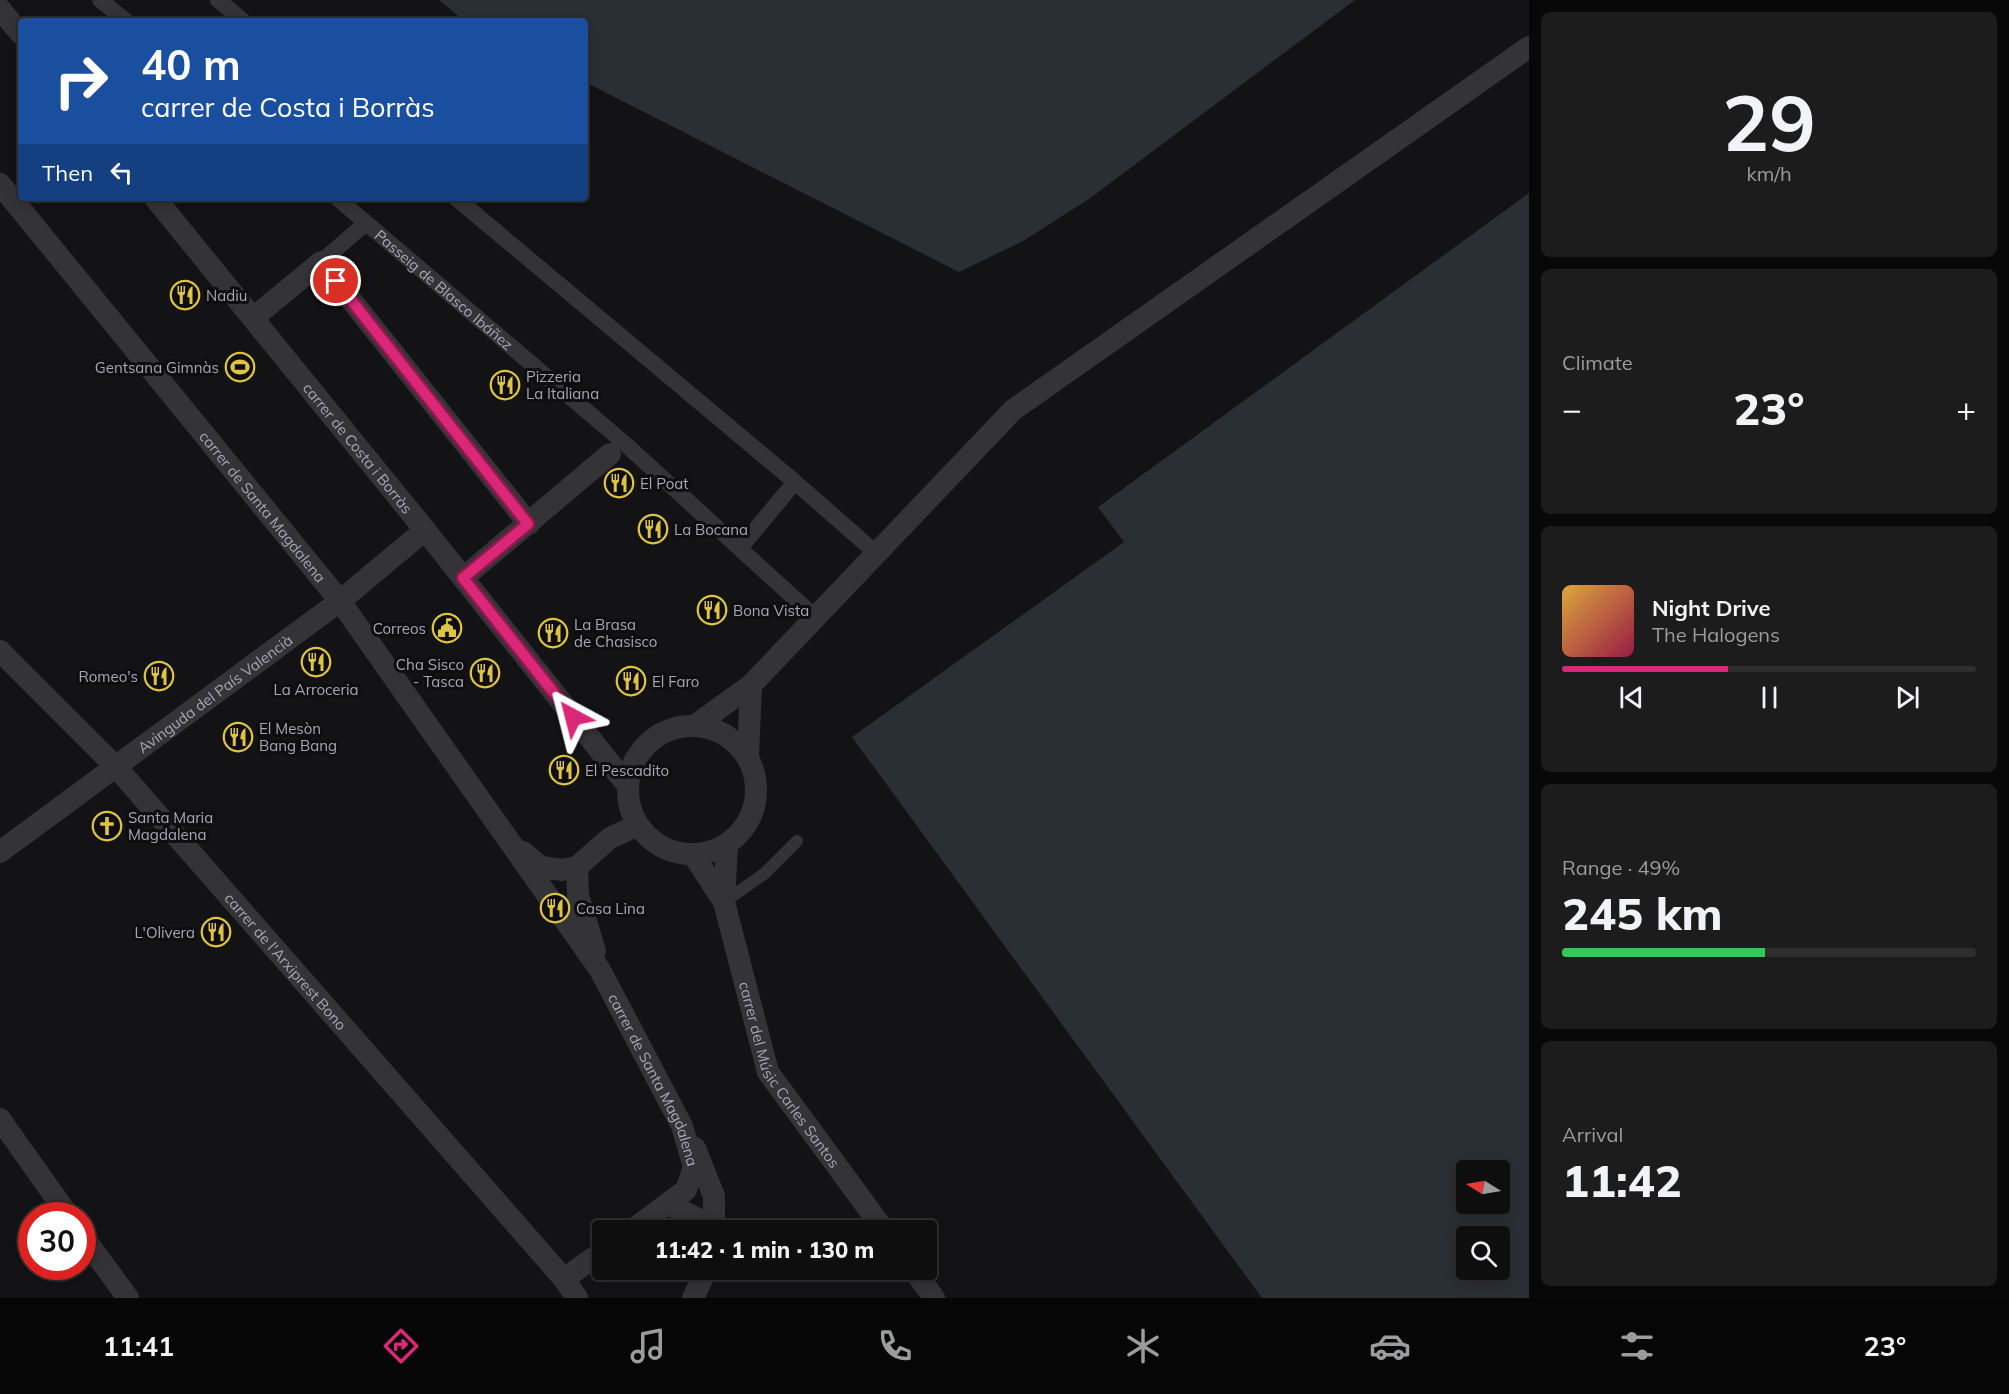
<!DOCTYPE html>
<meta charset="utf-8">
<style>
body{margin:0;font-family:Mulish,sans-serif;background:#1c1c1d;color:#f1f3f6;height:100vh;display:flex;flex-direction:column;font-size:22px;white-space:nowrap}
*{box-sizing:border-box;margin:0}
p{font-size:20px;color:#9b9c9e}
.icon{flex:none;width:33px;height:33px;fill:none;stroke:currentColor;stroke-width:2;stroke-linecap:round;stroke-linejoin:round}
.map{position:relative;flex:1;overflow:hidden}
.sheet{display:flex;flex-direction:column;gap:12px;padding:12px;background:#080808;width:480px}
.sheet>*{flex:none}
.banner{position:absolute;left:18px;top:18px;width:570px;height:183px;border-radius:6px;box-shadow:0 3px 15px #0003,0 0 0 2px #2e2e2f;background:#1a4fa0;color:#fff;overflow:hidden}
.needle{width:39px;rotate:281deg}
.buttons{position:absolute;left:1456px;top:1160px;display:grid;gap:12px}
.buttons a{display:grid;place-items:center;width:54px;height:54px;border-radius:6px;background:#0e0e0f;box-shadow:0 3px 15px #0003,0 0 0 2px #2e2e2f;font-size:30px}
.speed{position:absolute;left:18px;top:1202px;display:flex;gap:12px;font-size:30px;font-weight:700;text-align:center}
.speed>*{display:grid;place-content:center;width:78px;height:78px;border-radius:50%;background:#0e0e0f;box-shadow:0 3px 15px #0003,0 0 0 2px #2e2e2f;line-height:1}
.speed .limit{border:9px solid #d22;background:#fff;color:#111}
.pin{position:absolute;display:grid;place-items:center;width:51px;height:51px;color:#fff;margin:-26px;border:3px solid #fff;border-radius:50%;box-shadow:0 2px 6px #0007}
.me{position:absolute;width:66px;margin:-33px;rotate:322deg;stroke-linejoin:round;filter:drop-shadow(0 0 4px #0008)}
.turn{display:flex;align-items:center;gap:21px;height:126px;padding:0 24px;font-size:27px}
.turn .icon{width:78px;height:78px;stroke-width:2.5}
.turn b{display:block;font-size:42px;line-height:51px}
.then{display:flex;align-items:center;height:57px;padding:0 24px;background:#0003;gap:12px;font-size:22px}
.big{font-size:45px;font-weight:800;line-height:1.1}
.sheet .widget{flex:1;display:flex;flex-direction:column;justify-content:center;gap:9px;min-width:0;padding:0 21px;border-radius:9px;background:#1c1c1d}
.sheet .dial{align-items:center;gap:0}
.dial b{font-size:78px;line-height:1}
.song{display:flex;align-items:center;gap:18px}
.cover{width:72px;height:72px;border-radius:9px;background:linear-gradient(135deg,hsl(40 70% 55%),hsl(340 70% 35%))}
.played{height:6px;border-radius:3px;background:linear-gradient(90deg,#db2777 40%,#2e2e2f 40%)}
.keys{display:flex;justify-content:space-around;direction:ltr}
.heat{display:flex;justify-content:space-between;align-items:center;font-size:33px;direction:ltr}
.charge{height:9px;border-radius:4px;background:linear-gradient(90deg,#34c759 49%,#2e2e2f 0)}
.trip{position:absolute;left:592px;top:1220px;width:345px;height:60px;border-radius:6px;background:#0e0e0f;box-shadow:0 3px 15px #0003,0 0 0 2px #2e2e2f;font-weight:800;line-height:60px;text-align:center}
.tabs{display:flex;height:96px;justify-content:space-around;align-items:center;background:#060606;color:#9b9c9e}
.tabs .icon{width:42px;height:42px}
.tabs .current{color:#db2777}
.tabs b{font-size:27px;color:#f1f3f6}
main{display:flex;flex:1;min-height:0}
.map>svg:first-child{display:block}
.water{fill:#2a2f36;fill-rule:evenodd}
.lines{fill:none;stroke-linecap:round;stroke-linejoin:round}
.service{stroke:#343438;stroke-width:12}
.pedestrian{stroke:#343438;stroke-width:16}
.minor{stroke:#343438;stroke-width:22}
.route-casing{stroke:#8e194d;stroke-width:15}
.route{stroke:#db2777;stroke-width:10}
.labels{text-anchor:middle;dominant-baseline:central;stroke-width:6;stroke-linejoin:round;paint-order:stroke}
.street-label{font-size:15px;fill:#a5a7b3;stroke:#0e0d0f}
.poi-label{font-size:15px;fill:#a5a7b3;stroke:#0e0d0f;text-anchor:start}
</style>
<main>
<div class="map">
<svg width="1529" height="1298" viewBox="0 0 1529 1298">
<rect width="100%" height="100%" fill="#131214"/>
<!-- water -->
<g class="water">
<polygon points="439,0 1355,0 1089,199 1023,241 959,272 585,82 585,21 464,21"/>
<path d="M1529,193v1105h-267l-410,-561 272,-195 -26,-35zM1467,1170h33v33h-33zM1467,1236h33v33h-33z"/>
</g>
<g class="lines">
<!-- service -->
<polyline class="service" points="724,902 764,874 797,841"/>
<!-- pedestrian -->
<g class="pedestrian">
<polyline points="100,0 126,21"/>
<polyline points="218,0 243,21"/>
<path id="s1" d="M337,198l286,244 193,176"/>
<polyline points="456,198 795,482 876,553"/>
<polyline points="321,262 366,223"/>
<polyline points="740,548 795,482"/>
</g>
<!-- minor -->
<g class="minor">
<polyline points="0,9 21,34"/>
<path id="s2" d="M0,184l340,417 260,369 82,156 12,41 -8,23 -54,40"/>
<path id="s3" d="M155,198l270,332 203,256"/>
<polyline points="253,318 321,262 529,524"/>
<polyline points="463,578 610,454"/>
<path id="s4" d="M0,651l117,117 447,511 13,19"/>
<polyline points="696,725 751,685 1013,410 1529,47"/>
<circle cx="692" cy="790" r="64"/>
<polyline points="748,756 751,685"/>
<path id="s5" d="M0,852l340,-251 85,-71"/>
<polyline points="523,852 541,867 562,870 577,867 610,838 638,825"/>
<path id="s6" d="M694,856l30,46 44,170 116,158"/>
<polyline points="577,867 578,895 595,951"/>
<polyline points="724,902 727,846"/>
<polyline points="0,1119 68,1215"/>
<polyline points="695,1148 714,1196 714,1230"/>
<polyline points="668,1204 702,1221 707,1230"/>
<polyline points="82,1235 128,1298"/>
<polyline points="913,1269 934,1298"/>
<polyline points="564,1279 603,1251"/>
<polyline points="693,1298 707,1269"/>
</g>
</g>
<g class="lines">
<!-- route casing -->
<g class="route-casing">
<polyline id="route" points="336,281 528,524 463,578 573,717"/>
</g>
<!-- route -->
<use href="#route" class="route"/>
</g>
<!-- icons -->
<defs>
<g id="restaurant-ring" transform="scale(1.5)"><circle r="9.5" fill="#0e0d0f" stroke="#dec440" stroke-width="1.5"/><path d="M-5-6h1v4h1v-4h1v4h1v-4h1v5L-1.5 .5V6h-2V.5L-5-1ZM5-6V6H3V1.5H1.5Q1.5-4 5-6Z" fill="#dec440"/></g>
<g id="stadium-ring" transform="scale(1.5)"><circle r="9.5" fill="#0e0d0f" stroke="#dec440" stroke-width="1.5"/><path d="M0-5a6.5 5 0 1 0 0 10a6.5 5 0 1 0 0-10ZM-3.5-1.8h7v3.6h-7Z" fill="#dec440"/></g>
<g id="civic-ring" transform="scale(1.5)"><circle r="9.5" fill="#0e0d0f" stroke="#dec440" stroke-width="1.5"/><path d="M-.6-6.5H3V-4.5H.6V-3L4-1V1h2V6H-6V1h2V-1L-.6-3ZM-1.2 2.5V6h2.4V2.5Z" fill="#dec440"/></g>
<g id="church-ring" transform="scale(1.5)"><circle r="9.5" fill="#0e0d0f" stroke="#dec440" stroke-width="1.5"/><path d="M-1.2-6h2.4v3.5h3.3v2.4h-3.3V6h-2.4V-.1h-3.3v-2.4h3.3Z" fill="#dec440"/></g>
</defs>
<g fill-rule="evenodd">
<use href="#restaurant-ring" x="185" y="295"/>
<use href="#stadium-ring" x="240" y="367"/>
<use href="#restaurant-ring" x="505" y="385"/>
<use href="#restaurant-ring" x="619" y="483"/>
<use href="#restaurant-ring" x="653" y="529"/>
<use href="#restaurant-ring" x="712" y="610"/>
<use href="#civic-ring" x="447" y="628"/>
<use href="#restaurant-ring" x="553" y="633"/>
<use href="#restaurant-ring" x="316" y="662"/>
<use href="#restaurant-ring" x="485" y="673"/>
<use href="#restaurant-ring" x="159" y="676"/>
<use href="#restaurant-ring" x="631" y="681"/>
<use href="#restaurant-ring" x="238" y="737"/>
<use href="#restaurant-ring" x="564" y="770"/>
<use href="#church-ring" x="107" y="826"/>
<use href="#restaurant-ring" x="555" y="908"/>
<use href="#restaurant-ring" x="216" y="932"/>
</g>
<g class="labels">
<!-- street labels -->
<g class="street-label">
<text stroke="none"><textPath href="#s1" startOffset="141">Passeig de Blasco Ibáñez</textPath></text>
<text stroke="none"><textPath href="#s3" startOffset="322">carrer de Costa i Borràs</textPath></text>
<text stroke="none"><textPath href="#s2" startOffset="416">carrer de Santa Magdalena</textPath></text>
<text stroke="none"><textPath href="#s5" startOffset="267">Avinguda del País Valencià</textPath></text>
<text stroke="none"><textPath href="#s4" startOffset="422">carrer de l'Arxiprest Bono</textPath></text>
<text stroke="none"><textPath href="#s6" startOffset="242">carrer del Músic Carles Santos</textPath></text>
<text stroke="none"><textPath href="#s2" startOffset="1112">carrer de Santa Magdalena</textPath></text>
</g>
<!-- poi labels -->
<g class="poi-label">
<text x="206" y="295">Nadiu</text>
<text x="219" y="367" text-anchor="end">Gentsana Gimnàs</text>
<text x="526" y="376">Pizzeria<tspan x="526" dy="17">La Italiana</tspan></text>
<text x="640" y="483">El Poat</text>
<text x="674" y="529">La Bocana</text>
<text x="733" y="610">Bona Vista</text>
<text x="574" y="624">La Brasa<tspan x="574" dy="17">de Chasisco</tspan></text>
<text x="426" y="628" text-anchor="end">Correos</text>
<text x="464" y="664" text-anchor="end">Cha Sisco<tspan x="464" dy="17">- Tasca</tspan></text>
<text x="138" y="676" text-anchor="end">Romeo's</text>
<text x="652" y="681">El Faro</text>
<text x="316" y="689" text-anchor="middle">La Arroceria</text>
<text x="259" y="728">El Mesòn<tspan x="259" dy="17">Bang Bang</tspan></text>
<text x="585" y="770">El Pescadito</text>
<text x="128" y="817">Santa Maria<tspan x="128" dy="17">Magdalena</tspan></text>
<text x="576" y="908">Casa Lina</text>
<text x="195" y="932" text-anchor="end">L'Olivera</text>
</g>
</g>
</svg>
<div class="buttons">
<a><svg class="needle" viewBox="-14 -14 28 28"><path d="M0-13l5 13h-10z" fill="#e53935"/><path d="M0 13l5-13h-10z" fill="#9b9c9e"/></svg></a>
<a><svg class="icon" aria-label="search" viewBox="0 0 24 24"><circle cx="10" cy="10" r="6"/><path d="M15 15l6 6"/></svg></a>
</div>
<div class="speed"><div class="limit">30</div></div>
<div class="pin" style="left:336px;top:281px;background:#d93025"><svg class="icon" aria-label="arrive" viewBox="0 0 24 24"><path d="M6 21V4h12l-3 4 3 4H6"/></svg></div>
<svg class="me" style="left:573px;top:717px" viewBox="-20 -20 40 40"><path d="M0-17L14 15 0 8-14 15z" fill="#db2777" stroke="#fff" stroke-width="4"/></svg>
<div class="trip">11:42 · 1 min · 130 m</div>
<div class="banner">
<div class="turn"><svg class="icon" aria-label="right" viewBox="0 0 24 24"><path d="M7 20v-9h11M14 6l5 5-5 5"/></svg><div><b>40 m</b>carrer de Costa i Borràs</div></div>
<div class="then">Then<svg class="icon" aria-label="left" viewBox="0 0 24 24"><path d="M17 20v-9H6M10 6l-5 5 5 5"/></svg></div>
</div>
</div>
<section class="sheet">
<div class="widget dial"><b>29</b><p>km/h</p></div>
<div class="widget"><p>Climate</p>
<div class="heat"><a>−</a><b class="big">23°</b><a>+</a></div>
</div>
<div class="widget">
<div class="song"><i class="cover"></i><div><b>Night Drive</b><p>The Halogens</p></div></div>
<div class="played"></div>
<div class="keys"><svg class="icon" aria-label="previous" viewBox="0 0 24 24"><path d="M18 5L8 12l10 7zM5 5v14"/></svg><svg class="icon" aria-label="pause" viewBox="0 0 24 24"><path d="M8 5v14M16 5v14"/></svg><svg class="icon" aria-label="next" viewBox="0 0 24 24"><path d="M6 5l10 7-10 7zM19 5v14"/></svg></div>
</div>
<div class="widget"><p>Range · 49%</p><b class="big">245 km</b><div class="charge"></div></div>
<div class="widget"><p>Arrival</p><b class="big">11:42</b></div>
</section>
</main>
<nav class="tabs">
<b>11:41</b>
<svg class="icon current" aria-label="directions" viewBox="0 0 24 24"><path d="M12 3l9 9-9 9-9-9zM9 14v-3h6M13 9l2 2-2 2"/></svg>
<svg class="icon" aria-label="music" viewBox="0 0 24 24"><path d="M9 18V5l10-2v13"/><circle cx="6" cy="18" r="3"/><circle cx="16" cy="16" r="3"/></svg>
<svg class="icon" aria-label="phone" viewBox="0 0 24 24"><path d="M5 4h4l2 5-3 2q2 4 5 5l2-3 5 2v4C11 20 4 13 5 4z"/></svg>
<svg class="icon" aria-label="climate" viewBox="0 0 24 24"><path d="M12 3v18M4 7l16 10M4 17L20 7"/></svg>
<svg class="icon" aria-label="car" viewBox="0 0 24 24"><path d="M5 17H2v-5l4-1 3-4h7l3 4 3 1v5h-3M9 17h6M6 11h13"/><circle cx="7" cy="17" r="2"/><circle cx="17" cy="17" r="2"/></svg>
<svg class="icon" aria-label="filters" viewBox="0 0 24 24"><path d="M4 7h16M4 17h16"/><circle cx="9" cy="7" r="2"/><circle cx="15" cy="17" r="2"/></svg>
<b>23°</b>
</nav>
